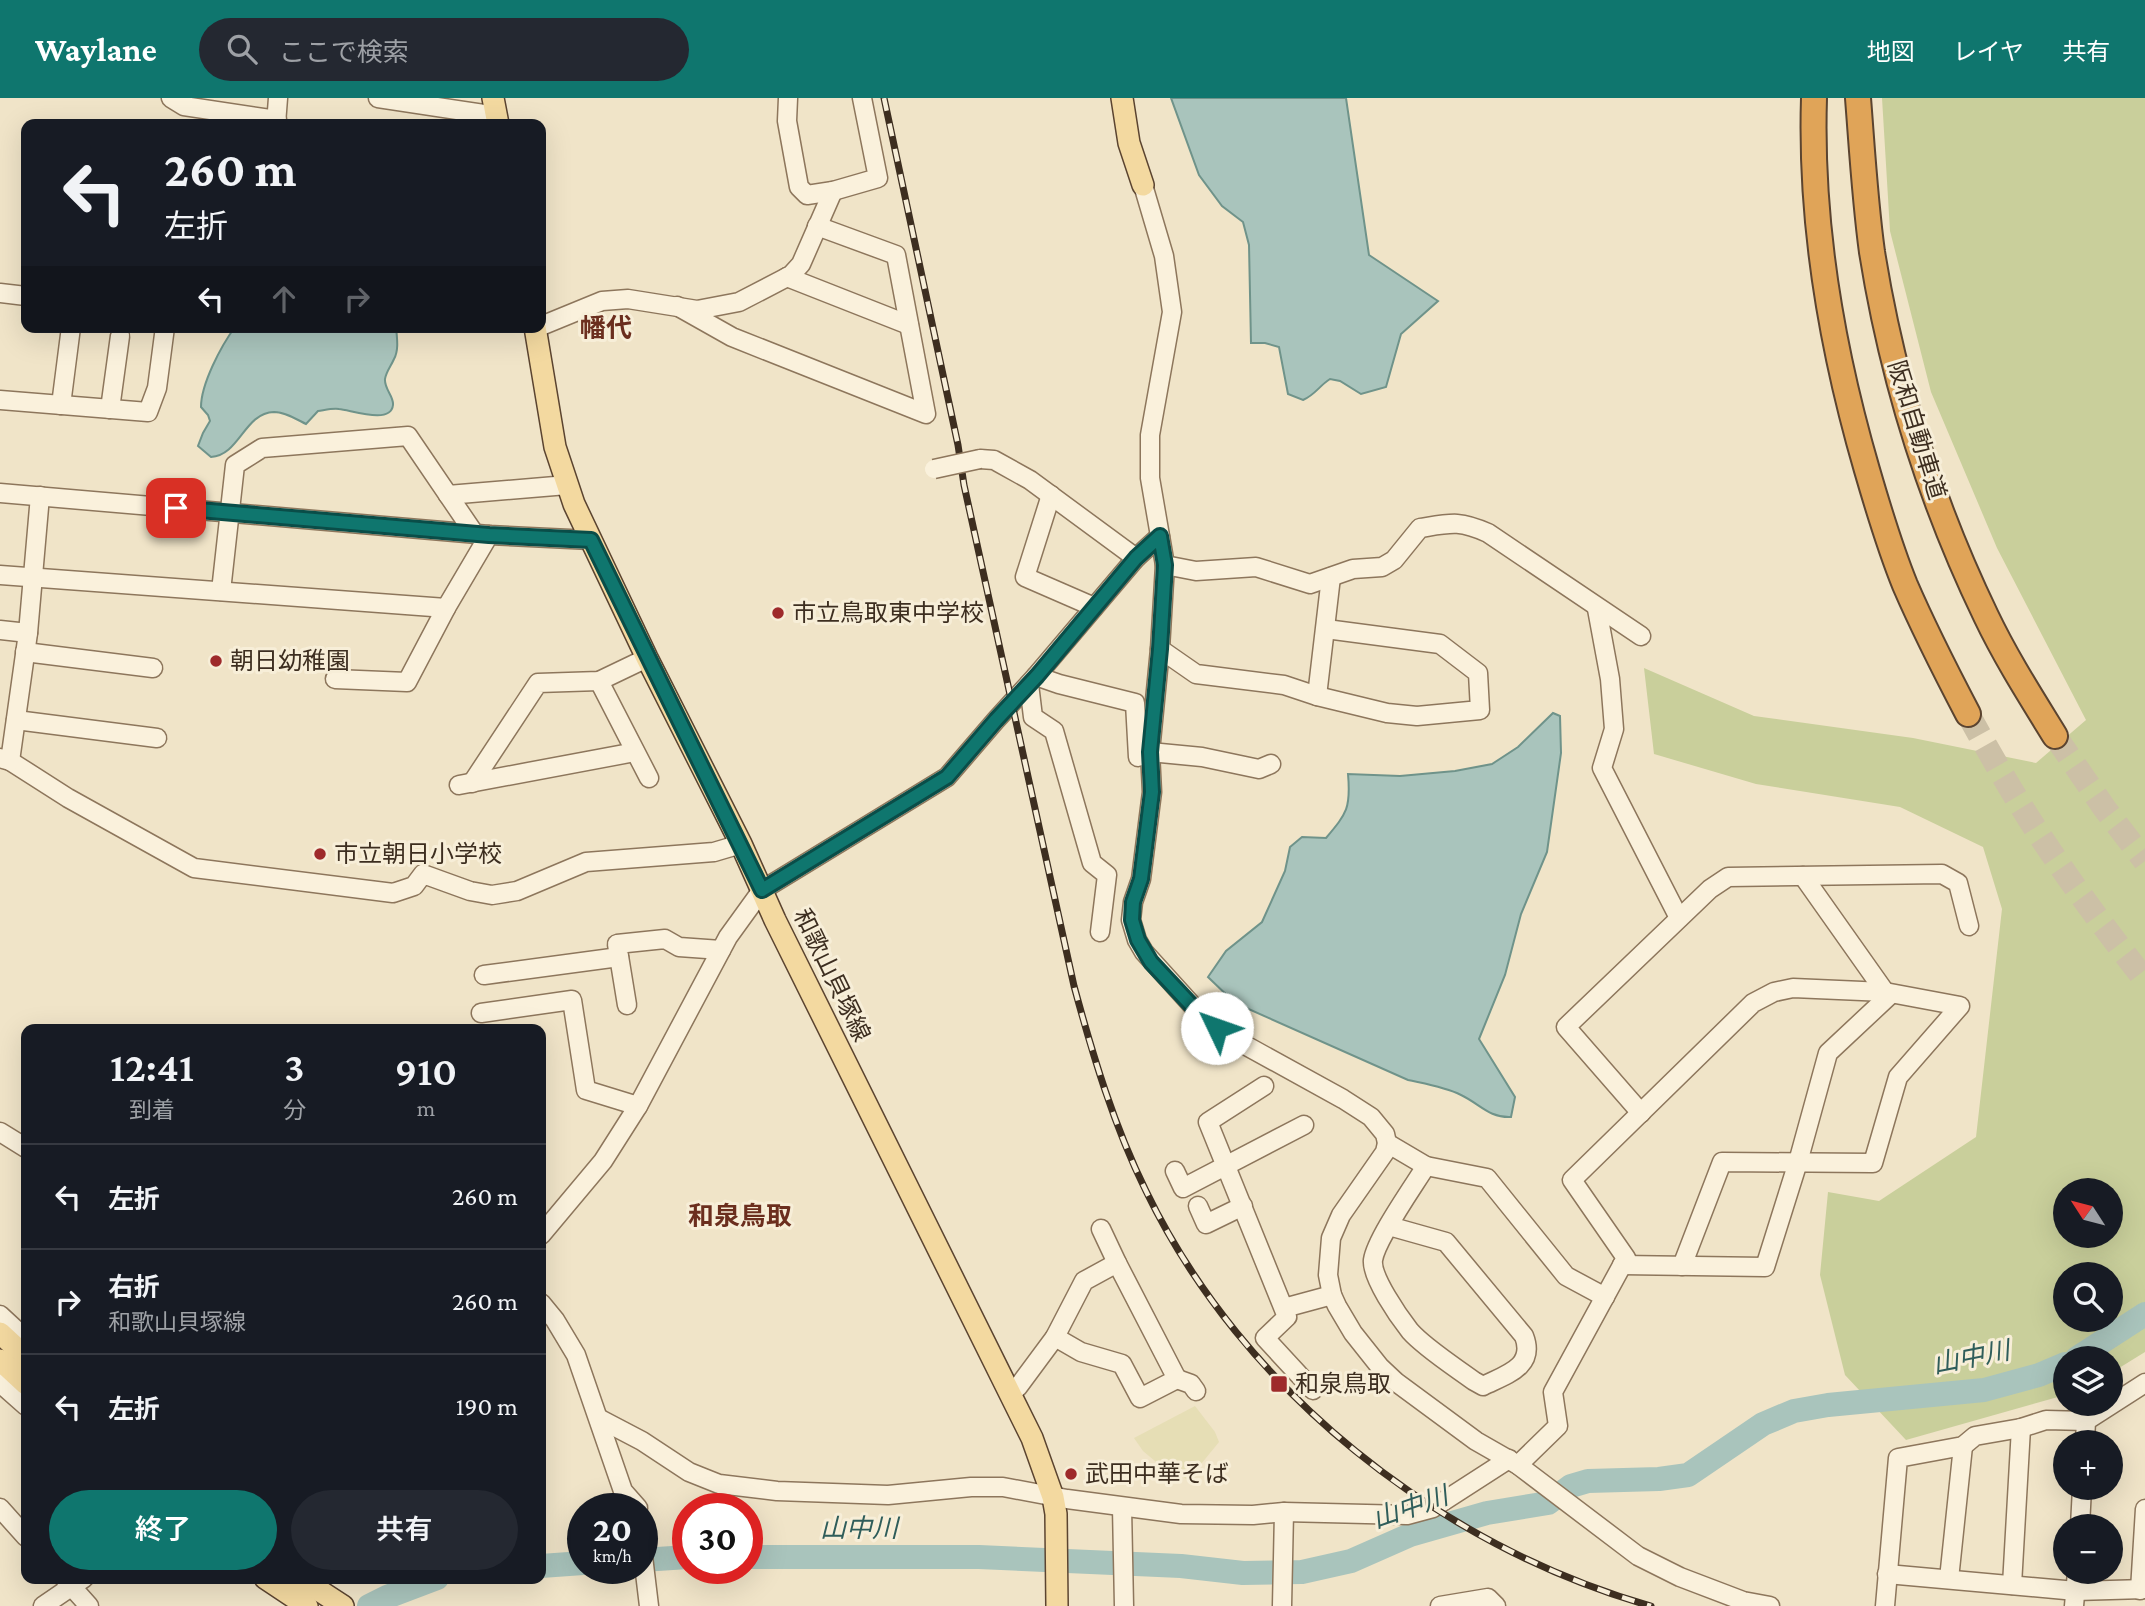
<!DOCTYPE html>
<html lang="ja">
<head>
<meta charset="utf-8">
<style>
  body { margin:0; font-family:"Crimson Pro","Noto Sans JP",serif; background:#242831; color:#f1f3f6; height:100vh; display:flex; flex-direction:column; font-size:26px; white-space:nowrap }
  * { box-sizing:border-box; margin:0 }
  p { font-size:23px; color:#9ea1a6 }
  .icon { flex:none; width:38px; height:38px; fill:none; stroke:currentColor; stroke-width:2; stroke-linecap:round; stroke-linejoin:round }
  .map { position:relative; flex:1; overflow:hidden }
  .side { position:absolute; left:21px; top:926px; width:525px; height:560px; display:flex; flex-direction:column; background:#171b24; border-radius:14px; box-shadow:0 7px 28px #0002 }
  .side>* { flex:none }
  .top-card { position:absolute; left:21px; top:21px; width:525px; height:214px; border-radius:14px; box-shadow:0 7px 28px #0002; background:#171b24; color:#f1f3f6; overflow:hidden }
  .needle { width:46px; rotate:306deg }
  .controls { position:absolute; left:2053px; top:1080px; display:grid; gap:14px }
  .controls a { display:grid; place-items:center; width:70px; height:70px; border-radius:50%; background:#171b24; box-shadow:0 7px 28px #0002; font-size:35px }
  .speed { position:absolute; left:567px; top:1395px; display:flex; gap:14px; font-size:35px; font-weight:700; text-align:center }
  .speed>* { display:grid; place-content:center; width:91px; height:91px; border-radius:50%; background:#171b24; box-shadow:0 7px 28px #0002; line-height:1 }
  .speed small { font-size:18px; font-weight:400 }
  .speed .limit { border:10px solid #d22; background:#fff; color:#111 }
  .pin { position:absolute; display:grid; place-items:center; width:60px; height:60px; color:#fff; margin:-30px; border-radius:14px; box-shadow:0 4px 10px #0006 }
  .me { position:absolute; width:77px; margin:-38px; rotate:312deg; stroke-linejoin:round; filter:drop-shadow(0 0 5px #0008) }
  .turn { display:flex; align-items:center; gap:24px; height:147px; padding:0 28px; font-size:32px }
  .turn .icon { width:91px; height:91px; stroke-width:2.5 }
  .turn b { display:block; font-size:49px; line-height:60px }
  .lanes { display:flex; align-items:center; height:66px; padding:0 28px; background:#0003; justify-content:center; gap:35px; direction:ltr }
  .lanes .off { opacity:.35 }
  .eta { display:flex; justify-content:space-evenly; align-items:center; height:119px; text-align:center }
  .eta b { font-size:42px; font-weight:600; line-height:49px }
  .cta { display:flex; gap:14px; margin-top:auto; padding:14px 28px }
  .cta a { flex:1; height:80px; border-radius:42px; background:#0f766e; color:#fff; font-size:28px; font-weight:600; line-height:80px; text-align:center }
  .cta a+a { background:#242831; color:#f1f3f6 }
  ul { padding:0; list-style:none }
  li { display:flex; align-items:center; gap:21px; height:105px; padding:0 28px; border-top:2px solid #363941 }
  li div { flex:1 }
  li b { display:block; font-size:26px }
  li em { font-style:normal }
  header { display:flex; align-items:center; gap:42px; box-sizing:border-box; height:98px; padding:0 35px; background:#0f766e; color:#fff }
  header strong { font-size:33px }
  nav { display:flex; gap:38px; margin-inline-start:auto; font-size:24px }
  .search { width:490px; height:63px; background:#242831; display:flex; align-items:center; gap:18px; box-sizing:border-box; padding:0 24px; border-radius:38px; color:#9ea1a6; font-size:26px }
  .map>svg:first-child { display:block }
</style>
</head>
<body>
<header>
<strong>Waylane</strong>
<div class="search"><svg class="icon" aria-label="search" viewBox="0 0 24 24"><circle cx="10" cy="10" r="6"/><path d="M15 15l6 6"/></svg>ここで検索</div>
<nav><a>地図</a><a>レイヤ</a><a>共有</a></nav>
</header>
<div class="map">
<svg width="2145" height="1508" viewBox="0 0 2145 1508">
  <rect width="100%" height="100%" fill="#f0e4c8"/>
  <polygon fill="#e6deb5" points="1195,1308 1215,1334 1219,1344 1188,1382 1155,1363 1143,1353 1134,1340"/>
  <path fill="#c9cf9b" fill-rule="evenodd" d="M 1882,0 L 2145,0 L 2145,1254 L 2111,1275 L 2110,1260 L 2065,1260 L 2065,1297 L 1906,1342 L 1845,1277 L 1820,1177 L 1828,1094 L 1879,1103 L 1976,1039 L 2002,811 L 1983,749 L 1900,709 L 1756,686 L 1654,656 L 1644,570 L 1754,618 L 1913,640 L 2036,665 L 2086,622 L 1997,450 L 1931,294 L 1890,133 ZM 2065,1092 L 2110,1092 L 2110,1138 L 2065,1138 ZM 2065,1176 L 2110,1176 L 2110,1222 L 2065,1222 Z"/>
  <g fill="#a9c4bc" stroke="#6f938a" stroke-width="2">
    <path d="M 1171,0 L 1346,0 L 1369,157 L 1438,203 L 1401,236 L 1386,289 L 1361,296 L 1340,283 L 1330,281 C 1319,288 1315,297 1303,302 L 1288,296 L 1279,249 L 1265,245 L 1251,245 L 1249,147 L 1243,124 L 1222,108 L 1199,77 Z"/>
    <path d="M 235,229 L 396,229 C 397,240 399,252 394,261 C 391,268 386,274 385,281 C 384,291 394,298 393,307 C 391,327 351,312 339,311 C 333,310 325,312 318,313 L 306,326 C 296,321 285,314 274,314 C 244,315 240,357 211,359 L 198,348 L 203,335 L 210,323 L 208,317 L 201,309 C 201,286 221,248 235,229 Z"/>
    <path d="M 1553,615 L 1560,618 L 1561,655 L 1547,754 L 1521,816 L 1505,877 L 1479,941 L 1515,999 L 1511,1019 C 1489,1020 1480,1006 1461,997 C 1445,989 1426,986 1408,982 L 1235,905 L 1208,879 L 1226,853 L 1262,824 L 1285,773 L 1290,749 L 1302,739 L 1326,740 C 1347,715 1351,710 1348,676 L 1400,678 L 1455,673 L 1492,666 L 1518,649 Z"/>
  </g>
  <g fill="none" stroke-linecap="round" stroke-linejoin="round">
    <g stroke="#a9c4bc" stroke-width="24">
      <polyline points="2077,1260 2145,1216"/>
      <polyline points="747,1459 979,1459 1181,1468 1243,1475 1302,1474 1351,1463 1410,1437 1487,1415 1548,1405 1571,1388 1588,1383 1659,1381 1688,1377 1763,1326 1794,1313 1828,1307 1984,1292 2039,1277 2065,1266"/>
      <polyline points="642,1462 688,1459"/>
      <polyline points="541,1468 583,1465"/>
      <polyline points="369,1508 387,1499 437,1480"/>
    </g>
    <g stroke="#ccc0a6" stroke-width="24" stroke-dasharray="24 12" stroke-linecap="butt">
      <path d="M 1968,616 C 1995,665 2023,714 2055,760 C 2083,802 2114,842 2145,882"/>
      <polyline points="2055,638 2105,711 2145,763"/>
    </g>
    <defs>
      <g id="minor">
        <polyline points="171,0 184,8 277,22"/>
        <polyline points="378,0 497,18"/>
        <polyline points="788,0 787,23 799,89 807,97 833,93 878,80 862,0"/>
        <polyline points="276,26 278,0"/>
        <polyline points="1143,87 1164,158 1172,214 1150,337 1150,380 1165,467 1160,551 1150,654 1152,694 1141,781 1133,804 1131,822 1137,842 1144,854 1201,917 1225,936 1343,1001 1371,1019 1385,1036 1387,1045 1385,1054 1341,1117 1331,1140 1328,1177 1332,1197 1337,1208 1353,1235 1380,1269 1396,1284 1476,1343 1518,1367 1638,1458 1680,1479 1743,1503 1770,1508"/>
        <polyline points="787,179 909,227"/>
        <polyline points="0,195 26,198"/>
        <polyline points="677,208 732,239 926,316 896,157 817,128"/>
        <polyline points="541,228 602,203 628,201 697,212 739,204 791,177 801,166 833,93"/>
        <polyline points="0,302 148,314 157,290 165,229"/>
        <polyline points="61,307 71,229"/>
        <polyline points="110,311 120,238"/>
        <polyline points="980,361 994,362 1030,382 1136,460"/>
        <polyline points="0,395 489,437 591,442"/>
        <polyline points="448,397 567,387"/>
        <polyline points="1051,397 1025,479 1094,509"/>
        <path d="M 1165,467 L 1196,473 L 1256,469 L 1310,486 L 1353,471 L 1382,469 L 1394,462 L 1420,430 C 1451,425 1459,422 1488,435 L 1641,538"/>
        <polyline points="0,477 446,510"/>
        <polyline points="221,493 235,367 262,350 408,338 474,435"/>
        <polyline points="1597,511 1610,581 1614,631 1602,670 1679,820"/>
        <polyline points="0,532 28,535"/>
        <polyline points="1160,551 1196,576 1284,587 1317,598 1387,615 1417,618 1480,612 1478,575 1440,546 1326,531"/>
        <polyline points="25,554 153,570"/>
        <polyline points="1036,578 1059,586 1135,605 1138,659"/>
        <polyline points="335,581 407,584 446,510 489,437"/>
        <polyline points="599,583 649,680"/>
        <polyline points="1029,586 1033,619 1054,633 1092,765 1107,777 1100,834"/>
        <polyline points="1317,598 1331,479"/>
        <polyline points="16,622 157,640"/>
        <polyline points="1150,654 1202,659 1259,671 1271,666"/>
        <polyline points="0,660 10,663 68,700 194,770 393,795 414,788 423,776 470,793 492,797 517,793 586,764 714,754 741,746"/>
        <polyline points="10,663 28,535 40,398"/>
        <polyline points="472,685 538,585 599,583 647,560"/>
        <polyline points="459,687 635,654"/>
        <polyline points="1803,778 1885,894"/>
        <polyline points="484,877 619,859"/>
        <polyline points="627,907 617,846 665,841 679,849 721,852"/>
        <polyline points="481,915 572,902 586,992 638,1008"/>
        <polyline points="1264,988 1208,1024 1287,1219 1265,1240 1313,1292"/>
        <polyline points="1641,1015 1566,929 1710,791 1728,779 1942,776 1958,785 1969,828"/>
        <polyline points="0,1034 26,1050"/>
        <polyline points="1387,1045 1426,1068 1487,1080 1566,1178 1605,1199"/>
        <polyline points="1175,1073 1183,1090 1304,1027"/>
        <polyline points="1198,1108 1206,1126 1243,1108"/>
        <path d="M 1389,1128 L 1446,1144 L 1524,1238 C 1536,1269 1505,1277 1483,1288 L 1474,1283 C 1455,1269 1425,1250 1410,1233 C 1399,1219 1371,1179 1373,1162 C 1376,1141 1413,1089 1426,1068"/>
        <polyline points="541,1137 603,1063 638,1008 728,839 762,792 947,679 996,622 1036,578 1136,460 1160,438"/>
        <polyline points="1622,1167 1765,1169 1798,1064 1828,955 1891,896"/>
        <polyline points="541,1205 555,1222 576,1257 623,1393 638,1410"/>
        <polyline points="1284,1210 1332,1197"/>
        <polyline points="0,1217 26,1241"/>
        <polyline points="1055,1239 1081,1254 1122,1266 1140,1300 1177,1281 1117,1165 1101,1131"/>
        <polyline points="1177,1281 1191,1286 1196,1293"/>
        <polyline points="0,1285 26,1308"/>
        <polyline points="1010,1294 1018,1289 1055,1239 1084,1183 1117,1165"/>
        <polyline points="600,1321 642,1343 689,1374 719,1386 777,1393 888,1397 971,1389 1003,1389 1067,1401 1181,1416 1253,1417 1284,1414 1407,1417 1433,1410 1509,1361"/>
        <polyline points="2085,1344 2086,1323 2145,1285"/>
        <polyline points="1518,1367 1558,1328 1553,1294 1626,1160 1572,1082 1753,905 1774,894 1793,890 1885,894 1960,908 1898,979 1873,1065 1722,1064 1682,1168"/>
        <polyline points="1122,1409 1124,1508"/>
        <polyline points="0,1410 26,1439"/>
        <polyline points="2080,1428 2082,1390"/>
        <polyline points="642,1450 649,1508"/>
        <polyline points="1887,1476 2076,1493 2145,1491"/>
        <polyline points="64,1480 89,1508"/>
        <polyline points="1949,1481 1963,1348"/>
        <polyline points="2012,1487 2021,1330"/>
        <polyline points="2140,1492 2145,1411"/>
        <polyline points="43,1508 84,1480"/>
        <polyline points="1282,1508 1284,1414"/>
        <polyline points="1440,1508 1488,1500 1496,1508"/>
        <polyline points="1885,1508 1898,1360 1963,1348 1975,1338 2021,1330 2046,1322 2086,1323"/>
        <polyline points="2074,1508 2077,1474"/>
      </g>
      <g id="major">
        <polyline points="493,0 498,26"/>
        <polyline points="1122,0 1129,45 1143,87"/>
        <polyline points="535,229 555,349 574,406 647,560 741,746 775,822 1032,1340 1053,1399 1056,1416 1057,1508"/>
        <polyline points="0,1235 26,1259"/>
        <polyline points="0,1262 26,1286"/>
        <polyline points="265,1480 307,1508"/>
        <polyline points="300,1480 343,1508"/>
      </g>
      <g id="highway">
        <path d="M 1814,0 C 1810,125 1832,252 1867,372 C 1878,410 1890,450 1905,487 C 1924,531 1946,574 1968,616"/>
        <path d="M 1858,0 C 1862,51 1865,103 1872,154 C 1892,279 1931,404 1986,518 C 2006,560 2031,599 2055,638"/>
      </g>
    </defs>
    <use href="#minor" stroke="#8d765c" stroke-width="21"/>
    <use href="#major" stroke="#5b4430" stroke-width="24"/>
    <use href="#highway" stroke="#5b4430" stroke-width="28"/>
    <use href="#minor" stroke="#faf1dc" stroke-width="18"/>
    <use href="#major" stroke="#f3d9a0" stroke-width="21"/>
    <use href="#highway" stroke="#e0a458" stroke-width="24"/>
    <defs>
      <path id="rail" d="M 884,0 L 958,347 L 964,387 L 1074,888 C 1093,958 1114,1028 1146,1093 C 1242,1292 1439,1448 1651,1508"/>
    </defs>
    <use href="#rail" stroke="#3d2e20" stroke-width="7"/>
    <use href="#rail" stroke="#f7eed8" stroke-width="4.5" stroke-dasharray="13" stroke-linecap="butt"/>
    <defs>
      <polyline id="minor-bridge" points="934,371 980,361"/>
    </defs>
    <use href="#minor-bridge" stroke="#8d765c" stroke-width="21" stroke-linecap="butt"/>
    <use href="#minor-bridge" stroke="#faf1dc" stroke-width="18"/>
  </g>
  <g fill="none" stroke-linecap="round" stroke-linejoin="round">
    <defs>
      <polyline id="route" points="176,410 489,437 591,442 762,792 947,679 996,622 1037,578 1136,460 1160,438 1165,467 1160,551 1150,654 1152,694 1141,781 1133,804 1132,822 1138,842 1151,864 1193,909 1217,930"/>
    </defs>
    <use href="#route" stroke="#0a4d48" stroke-width="18"/>
    <use href="#route" stroke="#0f766e" stroke-width="12"/>
  </g>
  <g fill="#9e2a2b" stroke="#f7eed8" stroke-width="2.5">
    <circle cx="778" cy="515" r="7"/>
    <circle cx="216" cy="563" r="7"/>
    <circle cx="320" cy="756" r="7"/>
    <rect x="1270" y="1277" width="18" height="18" rx="3.5"/>
    <circle cx="1071" cy="1376" r="7"/>
  </g>
  <g text-anchor="middle" stroke-width="6" stroke-linejoin="round" paint-order="stroke">
    <g font-size="24" fill="#3d2e20" stroke="#f7eed8">
      <text transform="translate(1917 332) rotate(73)" y="8">阪和自動車道</text>
      <text transform="translate(832 877) rotate(64)" y="8">和歌山貝塚線</text>
    </g>
    <g font-size="24" fill="#3d2e20" stroke="#f7eed8" text-anchor="start">
      <text x="792" y="523">市立鳥取東中学校</text>
      <text x="230" y="571">朝日幼稚園</text>
      <text x="334" y="764">市立朝日小学校</text>
      <text x="1295" y="1294">和泉鳥取</text>
      <text x="1085" y="1384">武田中華そば</text>
    </g>
    <g font-size="26" font-weight="bold" fill="#6b2e1e" stroke="#f7eed8">
      <text x="606" y="239">幡代</text>
      <text x="740" y="1127">和泉鳥取</text>
    </g>
    <g font-size="26" font-style="italic" fill="#2f5d5a" stroke="#f7eed8">
      <text transform="translate(1971 1259) rotate(-11)" y="9">山中川</text>
      <text transform="translate(1410 1409) rotate(-19)" y="9">山中川</text>
      <text x="859" y="1439">山中川</text>
    </g>
  </g>
</svg>
<div class="controls">
<a><svg class="needle" viewBox="-14 -14 28 28"><path d="M0-13l5 13h-10z" fill="#e53935"/><path d="M0 13l5-13h-10z" fill="#9ea1a6"/></svg></a>
<a><svg class="icon" aria-label="search" viewBox="0 0 24 24"><circle cx="10" cy="10" r="6"/><path d="M15 15l6 6"/></svg></a>
<a><svg class="icon" aria-label="layers" viewBox="0 0 24 24"><path d="M12 4l9 5-9 5-9-5zM3 14l9 5 9-5"/></svg></a>
<a>+</a>
<a>−</a>
</div>
<div class="speed"><div>20<small>km/h</small></div><div class="limit">30</div></div>
<div class="pin" style="left:176px;top:410px;background:#d93025"><svg class="icon" aria-label="arrive" viewBox="0 0 24 24"><path d="M6 21V4h12l-3 4 3 4H6"/></svg></div>
<svg class="me" style="left:1217px;top:930px" viewBox="-20 -20 40 40"><circle r="19" fill="#fff"/><path d="M0-13L10 11 0 6-10 11z" fill="#0f766e"/></svg>
<div class="top-card">
<div class="turn"><svg class="icon" aria-label="left" viewBox="0 0 24 24"><path d="M17 20v-9H6M10 6l-5 5 5 5"/></svg><div><b>260 m</b>左折</div></div>
<div class="lanes"><svg class="icon" aria-label="left" viewBox="0 0 24 24"><path d="M17 20v-9H6M10 6l-5 5 5 5"/></svg><svg class="icon off" aria-label="ahead" viewBox="0 0 24 24"><path d="M12 20V5M6 11l6-6 6 6"/></svg><svg class="icon off" aria-label="right" viewBox="0 0 24 24"><path d="M7 20v-9h11M14 6l5 5-5 5"/></svg></div>
</div>
<section class="side">
<div class="eta">
<div><b>12:41</b><p>到着</p></div>
<div><b>3</b><p>分</p></div>
<div><b>910</b><p>m</p></div>
</div>
<ul>
<li><svg class="icon" aria-label="left" viewBox="0 0 24 24"><path d="M17 20v-9H6M10 6l-5 5 5 5"/></svg><div><b>左折</b></div><em>260 m</em></li>
<li><svg class="icon" aria-label="right" viewBox="0 0 24 24"><path d="M7 20v-9h11M14 6l5 5-5 5"/></svg><div><b>右折</b><p>和歌山貝塚線</p></div><em>260 m</em></li>
<li><svg class="icon" aria-label="left" viewBox="0 0 24 24"><path d="M17 20v-9H6M10 6l-5 5 5 5"/></svg><div><b>左折</b></div><em>190 m</em></li>
</ul>
<div class="cta"><a>終了</a><a>共有</a></div>
</section>
</div>
</body>
</html>
